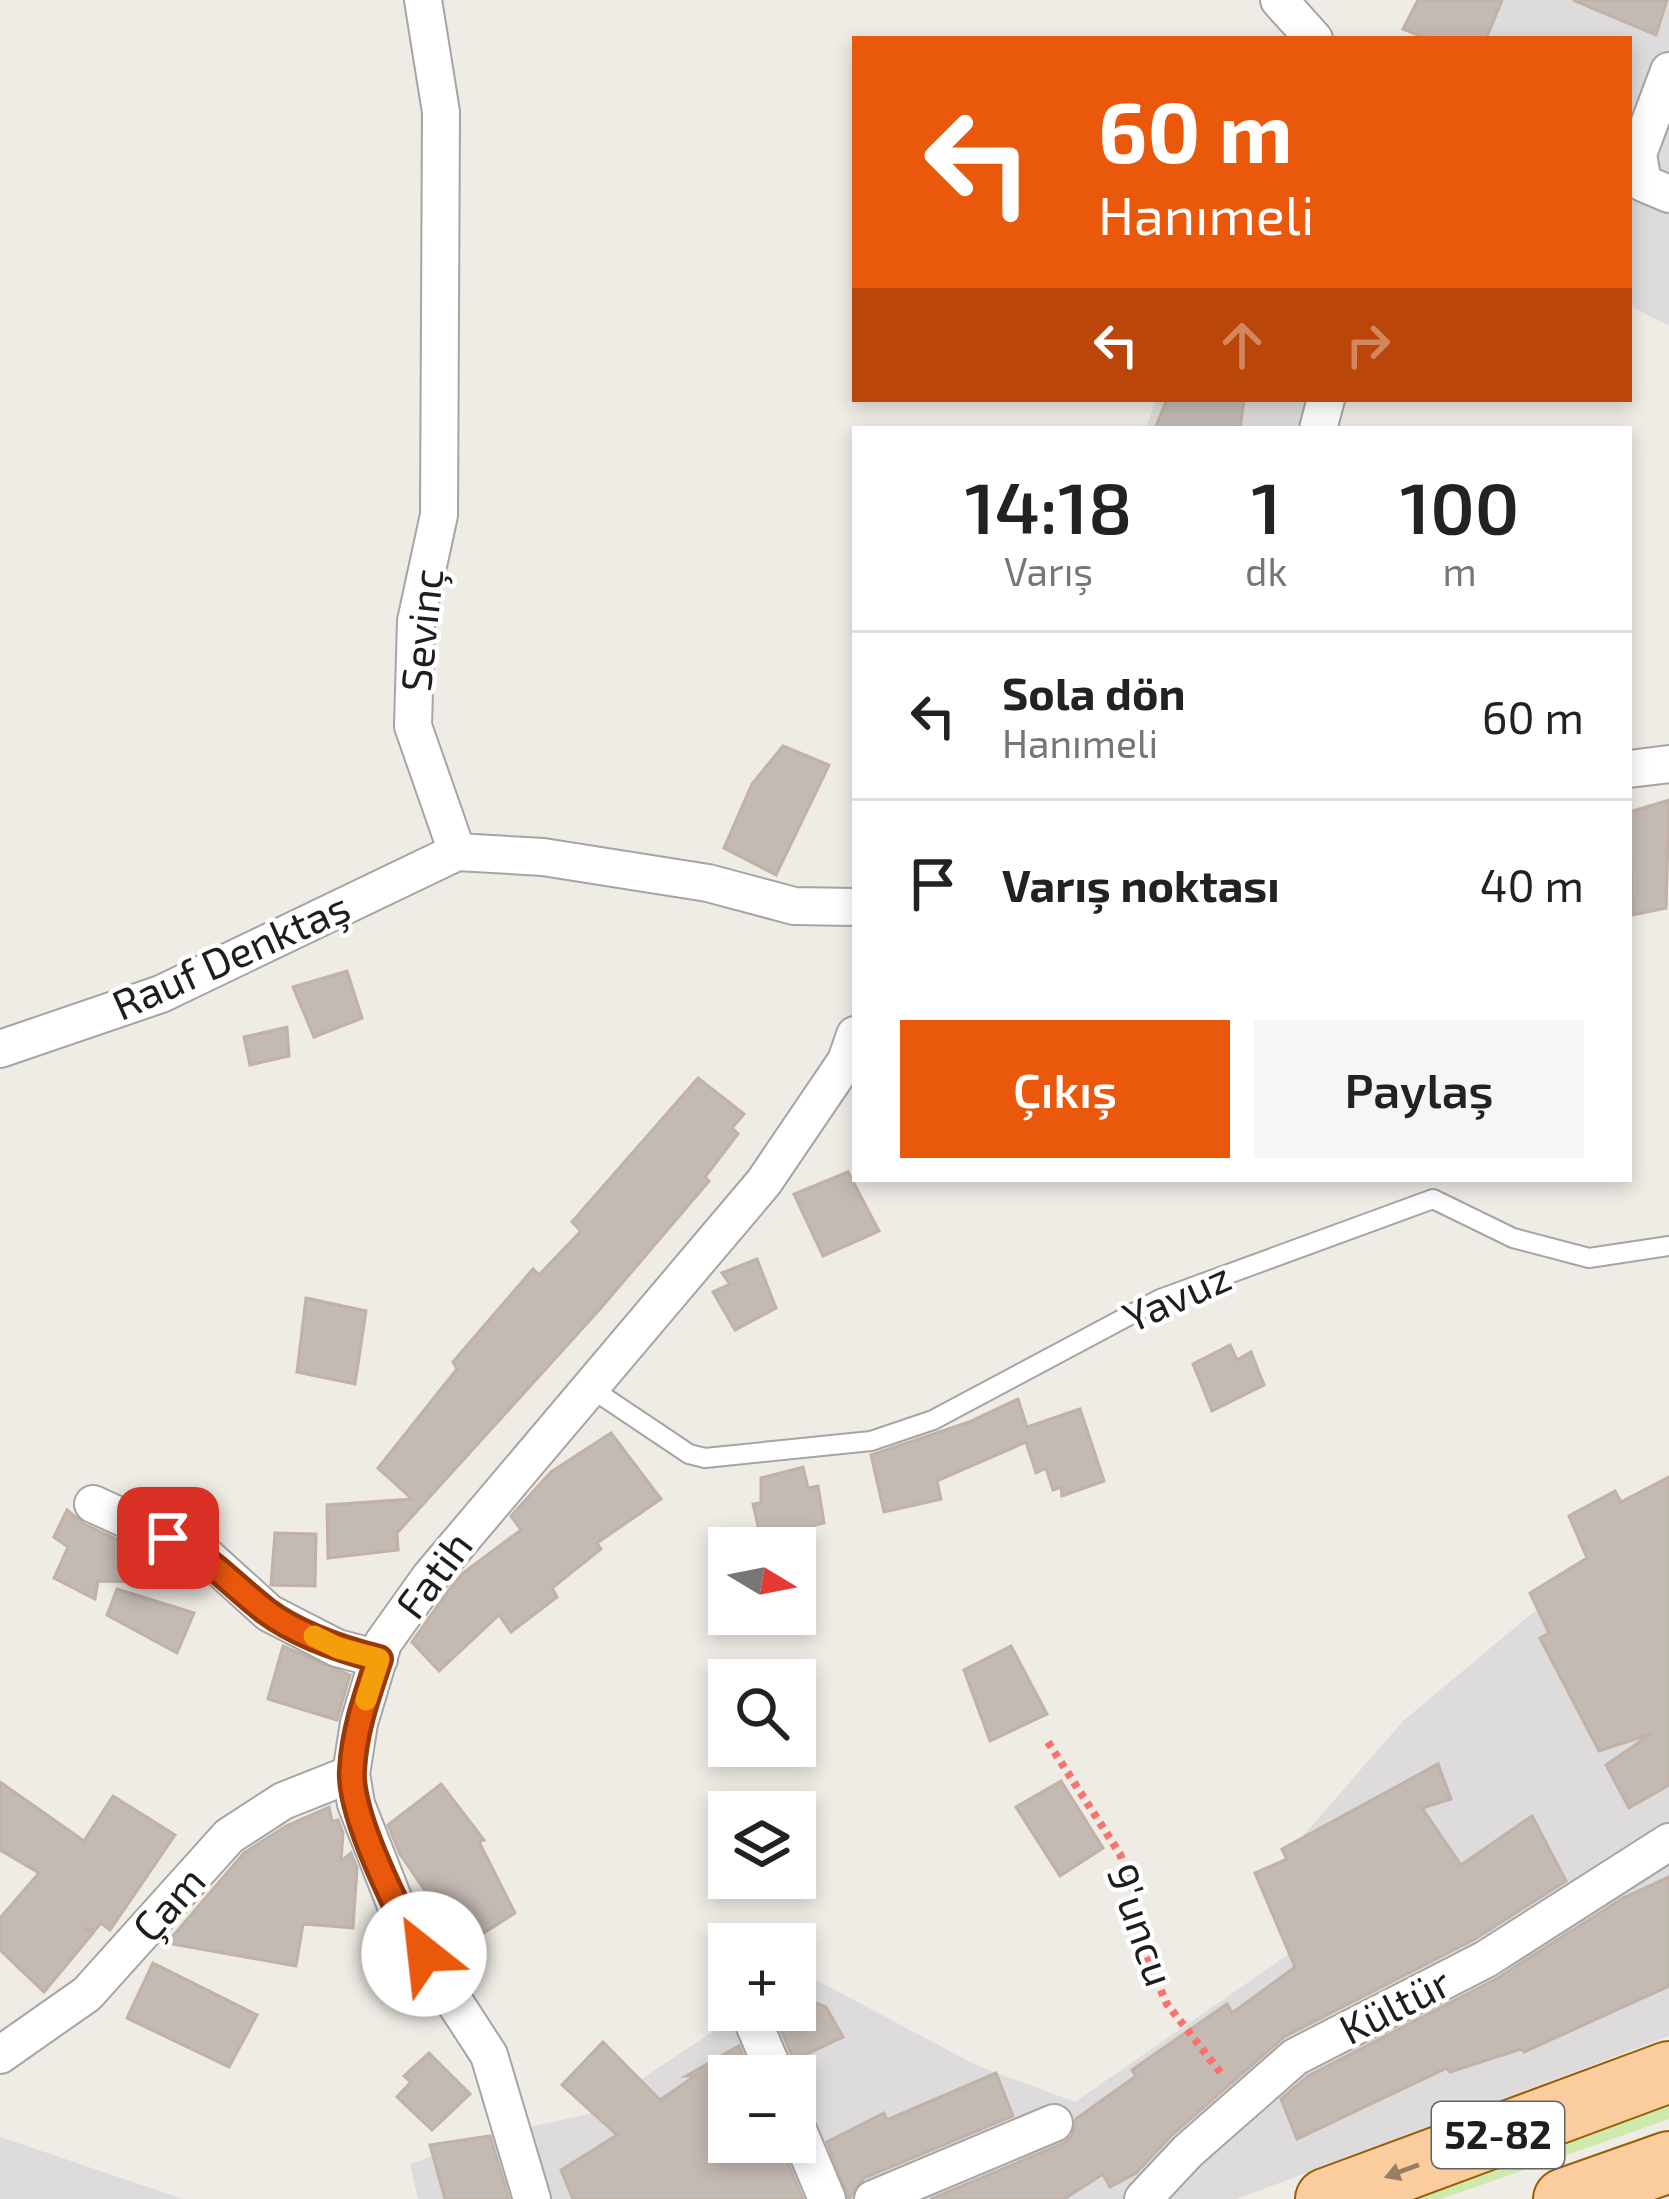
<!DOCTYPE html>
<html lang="tr">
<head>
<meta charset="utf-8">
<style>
  body { margin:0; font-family:"Exo 2",sans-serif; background:#f6f6f6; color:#222; height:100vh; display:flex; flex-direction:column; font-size:45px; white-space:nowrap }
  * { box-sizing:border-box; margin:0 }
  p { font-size:39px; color:#767676 }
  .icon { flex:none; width:66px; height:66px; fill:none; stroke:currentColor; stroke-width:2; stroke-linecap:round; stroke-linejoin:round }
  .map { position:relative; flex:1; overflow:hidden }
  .sheet { position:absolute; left:852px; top:426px; width:780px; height:756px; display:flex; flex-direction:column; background:#fff; border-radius:0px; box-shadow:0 6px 18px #0003 }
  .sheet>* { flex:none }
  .guide { position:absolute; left:852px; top:36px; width:780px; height:366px; border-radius:0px; box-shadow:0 6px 18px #0003; background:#ea580c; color:#fff; overflow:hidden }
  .needle { width:78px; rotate:100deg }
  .buttons { position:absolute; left:708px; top:1527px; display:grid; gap:24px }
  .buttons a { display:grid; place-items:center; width:108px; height:108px; border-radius:0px; background:#fff; box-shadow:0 6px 18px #0003; font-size:60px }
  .pin { position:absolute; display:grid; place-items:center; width:102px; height:102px; color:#fff; margin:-51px; border-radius:24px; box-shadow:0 6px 18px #0006 }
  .me { position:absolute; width:132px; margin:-66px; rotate:331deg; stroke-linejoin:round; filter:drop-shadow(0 0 9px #0008) }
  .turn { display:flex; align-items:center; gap:42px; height:252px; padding:0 48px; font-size:54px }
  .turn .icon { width:156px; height:156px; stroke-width:2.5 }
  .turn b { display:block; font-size:84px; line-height:102px }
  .lanes { display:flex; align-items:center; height:114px; padding:0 48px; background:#0003; justify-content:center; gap:60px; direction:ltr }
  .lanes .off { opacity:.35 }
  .eta { display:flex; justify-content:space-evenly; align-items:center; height:204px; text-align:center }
  .eta b { font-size:72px; font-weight:600; line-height:84px }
  .primary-button { display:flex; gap:24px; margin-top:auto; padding:24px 48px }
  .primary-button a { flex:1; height:138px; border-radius:0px; background:#ea580c; color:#fff; font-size:48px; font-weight:600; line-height:138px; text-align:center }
  .primary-button a+a { background:#f6f6f6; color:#222 }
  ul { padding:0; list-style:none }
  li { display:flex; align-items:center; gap:36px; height:168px; padding:0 48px; border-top:3px solid #e0e0e0 }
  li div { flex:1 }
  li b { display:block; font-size:45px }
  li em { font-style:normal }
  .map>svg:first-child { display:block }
</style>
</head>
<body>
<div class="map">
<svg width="1669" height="2199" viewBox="0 0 1669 2199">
  <rect width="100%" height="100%" fill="#efebe5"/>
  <g fill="#dddbdc" fill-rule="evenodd">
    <polygon points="1432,0 1669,0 1669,326 1629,305 1629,39 1417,39"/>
    <polygon points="1156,399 1327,399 1312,429 1146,429"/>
    <path d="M 1669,1499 L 1669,2036 L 1237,2199 L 418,2199 L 410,2164 L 492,2135 L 589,2114 L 745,2010 L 795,2010 L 795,1976 L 801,1972 L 976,2065 L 1075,2102 L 1305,1943 L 1268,1876 L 1403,1721 ZM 729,2076 L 795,2076 L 795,2142 L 729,2142 Z"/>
    <polygon points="0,2137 183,2199 0,2199"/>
  </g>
  <polygon fill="#cde9ab" points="1669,2096 1669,2119 1441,2199 1378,2199"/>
  <g fill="#c4bab4" stroke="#c1b1a7" stroke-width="3">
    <polygon points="1418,0 1502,0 1486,39 1428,39 1403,29"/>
    <polygon points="1573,0 1667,0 1656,35"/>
    <polygon points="1167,399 1244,399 1240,429 1155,429"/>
    <polygon points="783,746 829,765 776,875 724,848 752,784"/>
    <polygon points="1669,800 1666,908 1633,915 1629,812"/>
    <polygon points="347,971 362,1018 314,1037 293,987"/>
    <polygon points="287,1027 289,1056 250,1065 244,1037"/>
    <polygon points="698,1078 744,1114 732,1128 738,1134 705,1177 709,1181 600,1309 397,1533 398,1550 328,1558 327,1505 412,1499 378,1468 457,1369 453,1362 533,1269 539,1275 581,1231 572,1222"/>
    <polygon points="848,1172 879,1231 823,1256 794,1194"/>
    <polygon points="757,1259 776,1308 735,1330 713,1292 730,1284 722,1273"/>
    <polygon points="306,1298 366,1311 355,1384 297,1372"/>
    <polygon points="1230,1345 1237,1360 1251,1352 1264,1385 1212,1411 1193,1364"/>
    <polygon points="1018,1399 1027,1427 1080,1409 1104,1481 1062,1496 1061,1487 1053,1490 1046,1468 1036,1473 1026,1442 937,1481 941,1499 884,1512 871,1455 969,1422"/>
    <polygon points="611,1433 661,1499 597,1543 601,1549 552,1588 557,1597 511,1632 499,1615 439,1671 412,1642 448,1591 463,1573 521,1530 511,1516 551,1472"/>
    <polygon points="803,1467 808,1488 818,1486 824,1523 761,1539 753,1504 761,1503 761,1478"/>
    <polygon points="1669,1477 1669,1785 1629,1808 1606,1765 1651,1734 1599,1751 1540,1638 1549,1633 1530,1593 1587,1558 1569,1516 1615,1491 1621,1502"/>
    <polygon points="67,1510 84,1524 192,1574 203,1584 98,1581 95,1599 54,1578 68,1547 54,1537"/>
    <polygon points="275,1533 316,1534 315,1586 271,1585"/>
    <polygon points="117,1589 194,1613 177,1653 107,1615"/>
    <polygon points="283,1646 350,1675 337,1720 268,1699"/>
    <polygon points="1011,1646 1047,1714 990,1741 964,1670"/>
    <polygon points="1438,1764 1451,1799 1422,1808 1461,1865 1532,1816 1566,1881 1475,1939 1284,2037 1173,2134 1136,2173 1110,2187 1103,2174 1064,2199 931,2199 1064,2143 1072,2136 1076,2119 1136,2076 1132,2070 1227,2004 1232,2013 1295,1967 1255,1873 1287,1859 1282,1849"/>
    <polygon points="1061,1781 1103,1848 1060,1876 1016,1807"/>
    <polygon points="0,1782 84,1841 113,1796 175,1835 110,1930 101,1923 95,1930 84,1928 93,1933 44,1992 0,1950 0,1918 39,1873 0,1850"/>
    <polygon points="441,1784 484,1840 479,1842 515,1913 451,1954 420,1905 428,1895 400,1854 388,1825"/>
    <polygon points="329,1807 332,1821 338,1820 343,1833 341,1861 351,1853 357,1868 353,1928 303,1924 296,1966 167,1943 244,1853 286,1826"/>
    <polygon points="1669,1877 1669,1986 1524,2052 1521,2049 1450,2072 1447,2068 1297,2139 1281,2099 1308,2076 1496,1979 1623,1898"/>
    <polygon points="153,1963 257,2015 229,2067 127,2018"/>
    <polygon points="795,1995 826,2007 843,2037 794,2060 772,2010 795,2010"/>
    <polygon points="603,2042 660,2100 695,2076 686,2076 739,2046 752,2076 729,2076 729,2142 779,2142 803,2199 573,2199 561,2170 617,2135 562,2085"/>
    <polygon points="429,2053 470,2094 432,2130 397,2097 411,2082 404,2076"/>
    <polygon points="996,2073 1013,2116 864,2178 849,2199 827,2142 884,2113 887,2120"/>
    <polygon points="490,2136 509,2199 445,2199 430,2145"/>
  </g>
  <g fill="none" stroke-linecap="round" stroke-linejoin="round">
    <defs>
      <polyline id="lane" points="592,1389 689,1454 705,1458 871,1441 933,1420 1160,1299 1433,1199 1513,1238 1589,1258 1669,1246"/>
      <g id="street">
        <polyline points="423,0 441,112 439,515 416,621 413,726 457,852 543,857 708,883 794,906 855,907"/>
        <polyline points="1279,0 1314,39"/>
        <polyline points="1669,71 1638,154 1643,183 1669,194"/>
        <polyline points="1318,429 1326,399"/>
        <polyline points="1629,769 1669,764"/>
        <polyline points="0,1049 161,994 457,852"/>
        <polyline points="93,1504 205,1555 269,1613 337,1648 379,1659"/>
        <polyline points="748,2010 776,2076"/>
        <polyline points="0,2055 87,1994 229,1836 283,1801 351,1774"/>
        <polyline points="795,2123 827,2199"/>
        <polyline points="532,2199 489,2055 402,1921 356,1804 351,1774 359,1723 383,1643 430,1577 764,1182 846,1061 855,1035"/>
        <polyline points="873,2199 1054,2123"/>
        <polyline points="1143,2199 1188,2151 1295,2057 1486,1959 1669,1842"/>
      </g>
      <g id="primary">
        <polyline points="1326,2199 1669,2072"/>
        <polyline points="1564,2199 1669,2162"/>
      </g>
    </defs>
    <use href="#lane" stroke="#a5a5a5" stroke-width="22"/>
    <use href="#street" stroke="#a5a5a5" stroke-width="40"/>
    <use href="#primary" stroke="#975d02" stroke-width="64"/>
    <polyline stroke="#f8736d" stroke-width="8" stroke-dasharray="6 6" stroke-linecap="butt" points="1048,1742 1120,1854 1134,1892 1145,1954 1167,2004 1224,2077"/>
    <use href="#lane" stroke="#fff" stroke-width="18"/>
    <use href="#street" stroke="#fff" stroke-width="36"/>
    <use href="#primary" stroke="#fbcd9e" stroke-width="60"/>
  </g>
  <defs><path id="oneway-solid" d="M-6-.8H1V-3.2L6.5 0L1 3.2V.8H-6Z" transform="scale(3)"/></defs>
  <use fill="#987e64" href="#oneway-solid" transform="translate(1402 2171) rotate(160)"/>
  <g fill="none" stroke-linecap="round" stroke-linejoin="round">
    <defs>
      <path id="route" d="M 168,1538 C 211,1558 230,1583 266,1611 C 298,1635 340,1649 379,1659 C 367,1695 354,1731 352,1770 C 349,1814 399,1916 424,1954"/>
    </defs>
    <use href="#route" stroke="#983908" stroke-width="30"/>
    <use href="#route" stroke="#ea580c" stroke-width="21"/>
    <polyline stroke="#f59e0b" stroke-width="21" points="314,1636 338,1648 379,1659 366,1700"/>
  </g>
  <g text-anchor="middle" stroke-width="9" stroke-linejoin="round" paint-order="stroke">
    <rect fill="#fff" stroke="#626262" stroke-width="3" x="1432" y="2102" width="132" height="66" rx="9"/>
    <g font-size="39" font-weight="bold" fill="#1e1e1e">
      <text x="1498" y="2149">52-82</text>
    </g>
    <g font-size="42" fill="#1e1e1e" stroke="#fff">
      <text transform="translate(422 630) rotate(-84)" y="15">Sevinç</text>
      <text transform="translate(231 956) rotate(-24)" y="15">Rauf Denktaş</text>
      <text transform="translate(1177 1297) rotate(-24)" y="15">Yavuz</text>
      <text transform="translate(434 1575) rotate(-53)" y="15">Fatih</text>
      <text transform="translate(169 1904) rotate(-48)" y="15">Çam</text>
      <text transform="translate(1141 1925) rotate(71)" y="15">9'uncu</text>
      <text transform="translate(1395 2006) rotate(-27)" y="15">Kültür</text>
    </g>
  </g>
</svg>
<div class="buttons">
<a><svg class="needle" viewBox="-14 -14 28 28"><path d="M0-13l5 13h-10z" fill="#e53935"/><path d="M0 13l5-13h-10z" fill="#767676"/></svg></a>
<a><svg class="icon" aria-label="search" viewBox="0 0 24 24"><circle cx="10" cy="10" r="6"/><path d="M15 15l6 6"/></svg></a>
<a><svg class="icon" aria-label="layers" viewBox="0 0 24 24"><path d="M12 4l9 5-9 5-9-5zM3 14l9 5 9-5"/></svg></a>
<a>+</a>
<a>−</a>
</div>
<div class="pin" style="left:168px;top:1538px;background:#d93025"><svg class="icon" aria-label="arrive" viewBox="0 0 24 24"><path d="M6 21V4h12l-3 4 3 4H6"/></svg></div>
<svg class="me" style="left:424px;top:1954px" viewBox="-20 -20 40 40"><circle r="19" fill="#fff"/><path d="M0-13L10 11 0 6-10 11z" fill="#ea580c"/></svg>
<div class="guide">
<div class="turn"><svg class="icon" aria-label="left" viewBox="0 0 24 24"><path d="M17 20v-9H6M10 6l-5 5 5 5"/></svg><div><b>60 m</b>Hanımeli</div></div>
<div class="lanes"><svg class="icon" aria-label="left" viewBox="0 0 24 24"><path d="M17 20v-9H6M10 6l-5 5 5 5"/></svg><svg class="icon off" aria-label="ahead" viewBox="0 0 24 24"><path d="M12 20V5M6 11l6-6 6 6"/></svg><svg class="icon off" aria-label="right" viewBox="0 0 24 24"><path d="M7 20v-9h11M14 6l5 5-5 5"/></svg></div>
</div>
<section class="sheet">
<div class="eta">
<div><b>14:18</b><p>Varış</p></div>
<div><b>1</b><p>dk</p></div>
<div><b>100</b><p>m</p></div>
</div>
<ul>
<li><svg class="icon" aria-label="left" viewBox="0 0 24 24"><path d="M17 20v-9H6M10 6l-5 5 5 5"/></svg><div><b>Sola dön</b><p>Hanımeli</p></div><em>60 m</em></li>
<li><svg class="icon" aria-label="arrive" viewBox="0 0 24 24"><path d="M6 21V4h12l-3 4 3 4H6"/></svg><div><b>Varış noktası</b></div><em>40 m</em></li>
</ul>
<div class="primary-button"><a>Çıkış</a><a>Paylaş</a></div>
</section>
</div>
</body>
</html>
